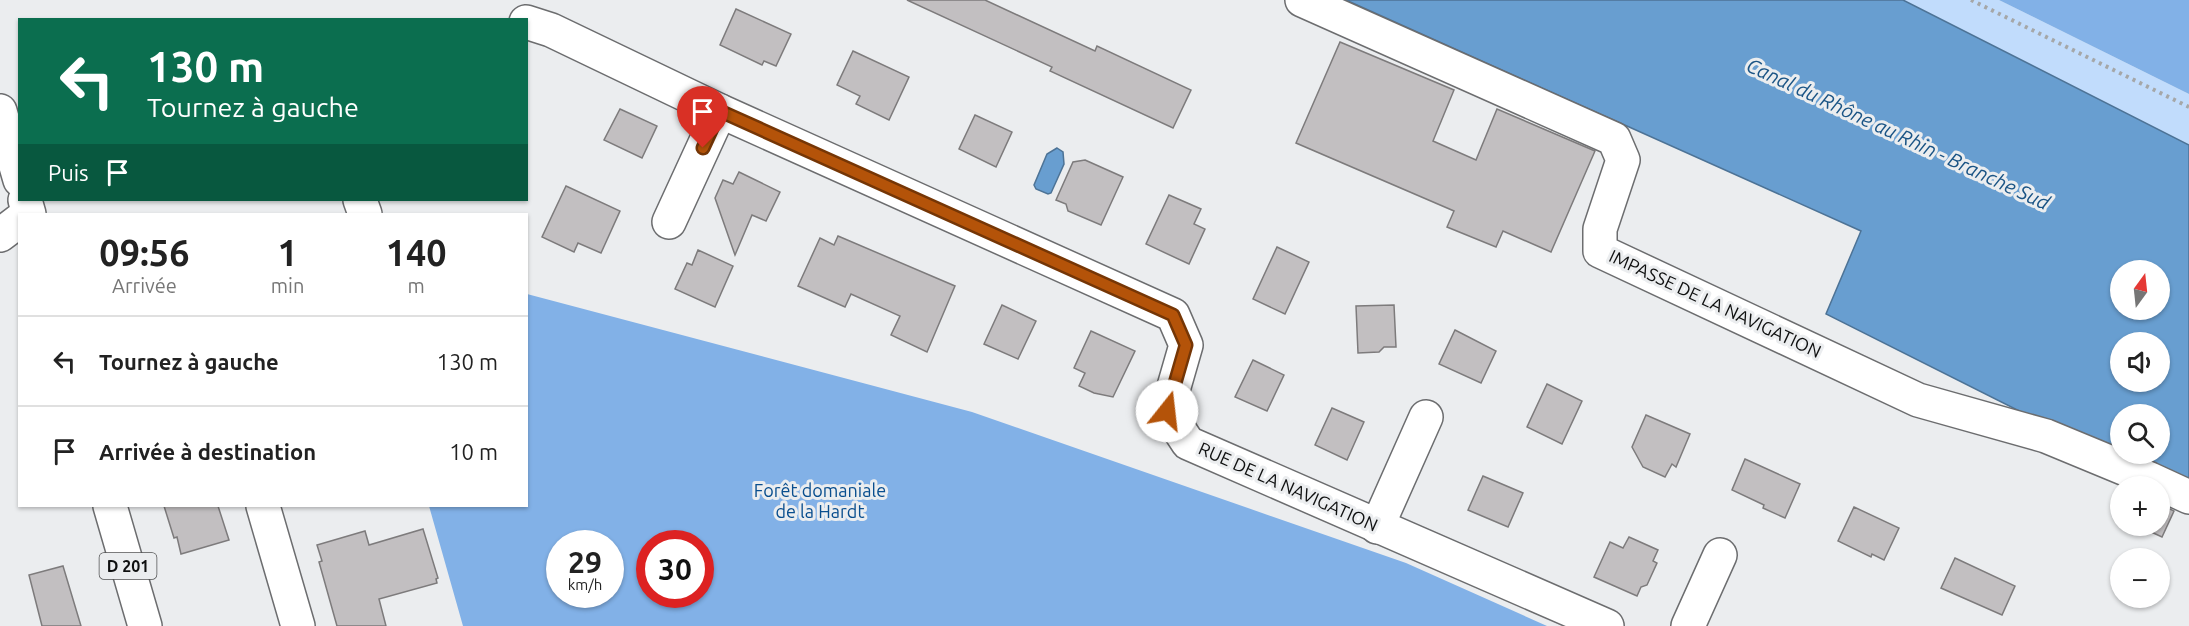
<!DOCTYPE html>
<html lang="fr">
<head>
<meta charset="utf-8">
<style>
  body { margin:0; font-family:Ubuntu,sans-serif; background:#f6f6f6; color:#222; height:100vh; display:flex; flex-direction:column; font-size:22px; white-space:nowrap }
  * { box-sizing:border-box; margin:0 }
  p { font-size:20px; color:#767676 }
  .icon { flex:none; width:33px; height:33px; fill:none; stroke:currentColor; stroke-width:2; stroke-linecap:round; stroke-linejoin:round }
  .map { position:relative; flex:1; overflow:hidden }
  .panel { position:absolute; left:18px; top:213px; width:510px; height:294px; display:flex; flex-direction:column; background:#fff; border-radius:0px; box-shadow:0 2px 4px #0004 }
  .panel>* { flex:none }
  .top-card { position:absolute; left:18px; top:18px; width:510px; height:183px; border-radius:0px; box-shadow:0 2px 4px #0004; background:#0b6e4f; color:#fff; overflow:hidden }
  .needle { width:39px; rotate:15deg }
  .tools { position:absolute; left:2110px; top:260px; display:grid; gap:12px }
  .tools a { display:grid; place-items:center; width:60px; height:60px; border-radius:50%; background:#fff; box-shadow:0 2px 4px #0004; font-size:30px }
  .speed { position:absolute; left:546px; top:530px; display:flex; gap:12px; font-size:30px; font-weight:700; text-align:center }
  .speed>* { display:grid; place-content:center; width:78px; height:78px; border-radius:50%; background:#fff; box-shadow:0 2px 4px #0004; line-height:1 }
  .speed small { font-size:15px; font-weight:400 }
  .speed .limit { border:9px solid #d22; background:#fff; color:#111 }
  .pin { position:absolute; display:grid; place-items:center; width:51px; height:51px; color:#fff; margin:-62px -26px; border-radius:50% 50% 50% 0; rotate:-45deg; box-shadow:0 0 6px #0007 }
  .pin .icon { rotate:45deg }
  .me { position:absolute; width:66px; margin:-33px; rotate:16deg; stroke-linejoin:round; filter:drop-shadow(0 0 4px #0008) }
  .turn { display:flex; align-items:center; gap:21px; height:126px; padding:0 30px; font-size:27px }
  .turn .icon { width:78px; height:78px; stroke-width:2.5 }
  .turn b { display:block; font-size:42px; line-height:51px }
  .then { display:flex; align-items:center; height:57px; padding:0 30px; background:#0003; gap:12px; font-size:22px }
  .eta { display:flex; justify-content:space-evenly; align-items:center; height:102px; text-align:center }
  .eta b { font-size:36px; font-weight:700; line-height:42px }
  ul { padding:0; list-style:none }
  li { display:flex; align-items:center; gap:18px; height:90px; padding:0 30px; border-top:2px solid #e0e0e0 }
  li div { flex:1 }
  li b { display:block; font-size:22px }
  li em { font-style:normal }
  .map>svg:first-child { display:block }
</style>
</head>
<body>
<div class="map">
<svg width="2189" height="626" viewBox="0 0 2189 626">
  <rect width="100%" height="100%" fill="#ebedef"/>
  <polygon fill="#c1dcfc" points="1903,0 1999,0 2189,94 2189,145"/>
  <g fill="#82b1e7" fill-rule="evenodd">
    <polygon points="1999,0 2189,0 2189,94"/>
    <path d="M 527,294 L 972,412 L 1406,563 L 1547,626 L 463,626 L 429,506 L 526,506 ZM 560,543 L 610,543 L 610,594 L 560,594 ZM 650,543 L 700,543 L 700,594 L 650,594 Z"/>
  </g>
  <g fill="#689ed0" stroke="#4d7396" stroke-width="1.5" fill-rule="evenodd">
    <path d="M 1346,0 L 1903,0 L 2189,145 L 2189,488 L 2063,433 L 1826,314 L 1861,231 ZM 2121,270 L 2160,270 L 2160,309 L 2121,309 ZM 2121,342 L 2160,342 L 2160,381 L 2121,381 ZM 2121,414 L 2160,414 L 2160,453 L 2121,453 Z"/>
    <polygon points="1057,148 1063,152 1064,164 1051,193 1048,194 1036,189 1034,185 1047,154"/>
  </g>
  <g fill="#c2bfc1" stroke="#7d7b7c" stroke-width="1.5">
    <polygon points="907,0 985,0 1095,51 1097,46 1191,90 1173,128 1050,71 1052,67"/>
    <polygon points="736,9 791,34 776,66 764,61 762,65 720,45"/>
    <polygon points="1340,42 1454,90 1433,141 1476,160 1497,109 1595,151 1551,252 1503,231 1496,247 1447,227 1454,211 1296,143"/>
    <polygon points="853,51 909,77 889,120 856,104 860,96 837,85"/>
    <polygon points="620,109 657,126 642,158 604,140"/>
    <polygon points="975,115 1012,132 996,167 959,149"/>
    <polygon points="1085,160 1123,177 1101,225 1068,211 1066,204 1056,200 1073,162"/>
    <polygon points="739,172 780,192 766,221 752,215 735,255 715,198 723,180 733,184"/>
    <polygon points="566,186 620,211 601,253 578,243 574,252 542,237"/>
    <polygon points="1169,195 1201,209 1194,224 1205,229 1189,264 1146,244"/>
    <polygon points="838,236 955,286 927,352 891,335 900,316 851,294 845,307 798,286 820,238 834,245"/>
    <polygon points="1277,247 1309,262 1285,314 1253,299"/>
    <polygon points="698,250 733,266 715,307 675,289 687,263 692,265"/>
    <polygon points="1002,305 1036,321 1018,359 984,344"/>
    <polygon points="1394,305 1396,347 1384,347 1379,352 1358,353 1356,306"/>
    <polygon points="1455,330 1496,351 1481,383 1439,364"/>
    <polygon points="1091,331 1135,351 1113,397 1094,393 1079,386 1085,373 1074,368"/>
    <polygon points="1253,360 1284,375 1267,411 1235,397"/>
    <polygon points="1547,384 1582,401 1562,444 1527,427"/>
    <polygon points="1332,408 1364,422 1347,460 1315,445"/>
    <polygon points="1646,415 1690,434 1676,467 1672,464 1665,477 1643,467 1632,447"/>
    <polygon points="1745,459 1800,484 1785,518 1763,508 1764,505 1732,490"/>
    <polygon points="1483,476 1523,493 1508,527 1468,510"/>
    <polygon points="2160,504 2174,511 2162,537 2136,525 2160,525"/>
    <polygon points="164,506 218,506 229,540 181,554 177,537 174,538"/>
    <polygon points="1854,507 1899,528 1884,560 1872,554 1871,557 1838,541"/>
    <polygon points="423,529 438,578 436,579 437,583 379,599 386,626 337,626 319,562 322,561 317,545 365,531 369,545"/>
    <polygon points="1629,537 1658,550 1653,561 1657,563 1647,585 1641,587 1637,596 1594,577 1610,542 1623,548"/>
    <polygon points="1955,558 2015,586 2002,615 1941,588"/>
    <polygon points="63,566 81,626 42,626 29,575"/>
  </g>
  <g fill="none" stroke-linecap="round" stroke-linejoin="round">
    <defs>
      <g id="minor">
        <polyline points="1302,0 1614,139 1623,160 1600,229 1600,251 1918,400 2046,436 2150,479 2189,497"/>
        <polyline points="526,22 551,30 720,111 1173,315 1186,345 1167,411 1188,443 1607,626"/>
        <polyline points="360,200 365,214"/>
        <polyline points="669,222 720,111"/>
        <polyline points="0,235 20,220"/>
        <polyline points="263,506 298,626"/>
        <polyline points="1377,527 1426,417"/>
        <polyline points="1688,626 1720,555"/>
      </g>
      <g id="major">
        <polyline points="0,111 20,180"/>
        <polyline points="25,200 29,214"/>
        <polyline points="110,506 145,626"/>
      </g>
    </defs>
    <use href="#minor" stroke="#6c6d6f" stroke-width="36"/>
    <use href="#major" stroke="#6c6d6f" stroke-width="36"/>
    <polyline stroke="#a5a7a8" stroke-width="4" stroke-dasharray="3 4.5" stroke-linecap="butt" points="1971,0 2189,107"/>
    <use href="#minor" stroke="#fff" stroke-width="33"/>
    <use href="#major" stroke="#fff" stroke-width="33"/>
  </g>
  <g fill="none" stroke-linecap="round" stroke-linejoin="round">
    <defs>
      <polyline id="route" points="703,148 720,111 1173,315 1186,345 1167,411"/>
    </defs>
    <use href="#route" stroke="#753606" stroke-width="15"/>
    <use href="#route" stroke="#b45309" stroke-width="10"/>
  </g>
  <g text-anchor="middle" stroke-width="6" stroke-linejoin="round" paint-order="stroke">
    <rect fill="#ebedef" stroke="#515253" stroke-width="1.5" x="99.5" y="553" width="57" height="26" rx="4.5"/>
    <g font-size="16" font-weight="bold" fill="#0f1010">
      <text x="128" y="572">D 201</text>
    </g>
    <g font-size="18" fill="#0f1010" stroke="#ebedef">
      <text transform="translate(1715 304) rotate(25)" y="6">IMPASSE DE LA NAVIGATION</text>
      <text transform="translate(1288 487) rotate(24)" y="6">RUE DE LA NAVIGATION</text>
    </g>
    <g font-size="18" fill="#094e8e" stroke="#ebedef">
      <text x="820" y="497">Forêt domaniale<tspan x="820" dy="21">de la Hardt</tspan></text>
    </g>
    <g font-size="20" font-style="italic" fill="#1a5485" stroke="#ebedef">
      <text transform="translate(1898 134) rotate(25)" y="7">Canal du Rhône au Rhin - Branche Sud</text>
    </g>
  </g>
</svg>
<div class="tools">
<a><svg class="needle" viewBox="-14 -14 28 28"><path d="M0-13l5 13h-10z" fill="#e53935"/><path d="M0 13l5-13h-10z" fill="#767676"/></svg></a>
<a><svg class="icon" aria-label="sound" viewBox="0 0 24 24"><path d="M4 9h4l5-4v14l-5-4H4zM17 9q2 3 0 6"/></svg></a>
<a><svg class="icon" aria-label="search" viewBox="0 0 24 24"><circle cx="10" cy="10" r="6"/><path d="M15 15l6 6"/></svg></a>
<a>+</a>
<a>−</a>
</div>
<div class="speed"><div>29<small>km/h</small></div><div class="limit">30</div></div>
<div class="pin" style="left:703px;top:148px;background:#d93025"><svg class="icon" aria-label="arrive" viewBox="0 0 24 24"><path d="M6 21V4h12l-3 4 3 4H6"/></svg></div>
<svg class="me" style="left:1167px;top:411px" viewBox="-20 -20 40 40"><circle r="19" fill="#fff"/><path d="M0-13L10 11 0 6-10 11z" fill="#b45309"/></svg>
<div class="top-card">
<div class="turn"><svg class="icon" aria-label="left" viewBox="0 0 24 24"><path d="M17 20v-9H6M10 6l-5 5 5 5"/></svg><div><b>130 m</b>Tournez à gauche</div></div>
<div class="then">Puis<svg class="icon" aria-label="arrive" viewBox="0 0 24 24"><path d="M6 21V4h12l-3 4 3 4H6"/></svg></div>
</div>
<section class="panel">
<div class="eta">
<div><b>09:56</b><p>Arrivée</p></div>
<div><b>1</b><p>min</p></div>
<div><b>140</b><p>m</p></div>
</div>
<ul>
<li><svg class="icon" aria-label="left" viewBox="0 0 24 24"><path d="M17 20v-9H6M10 6l-5 5 5 5"/></svg><div><b>Tournez à gauche</b></div><em>130 m</em></li>
<li><svg class="icon" aria-label="arrive" viewBox="0 0 24 24"><path d="M6 21V4h12l-3 4 3 4H6"/></svg><div><b>Arrivée à destination</b></div><em>10 m</em></li>
</ul>
</section>
</div>
</body>
</html>
